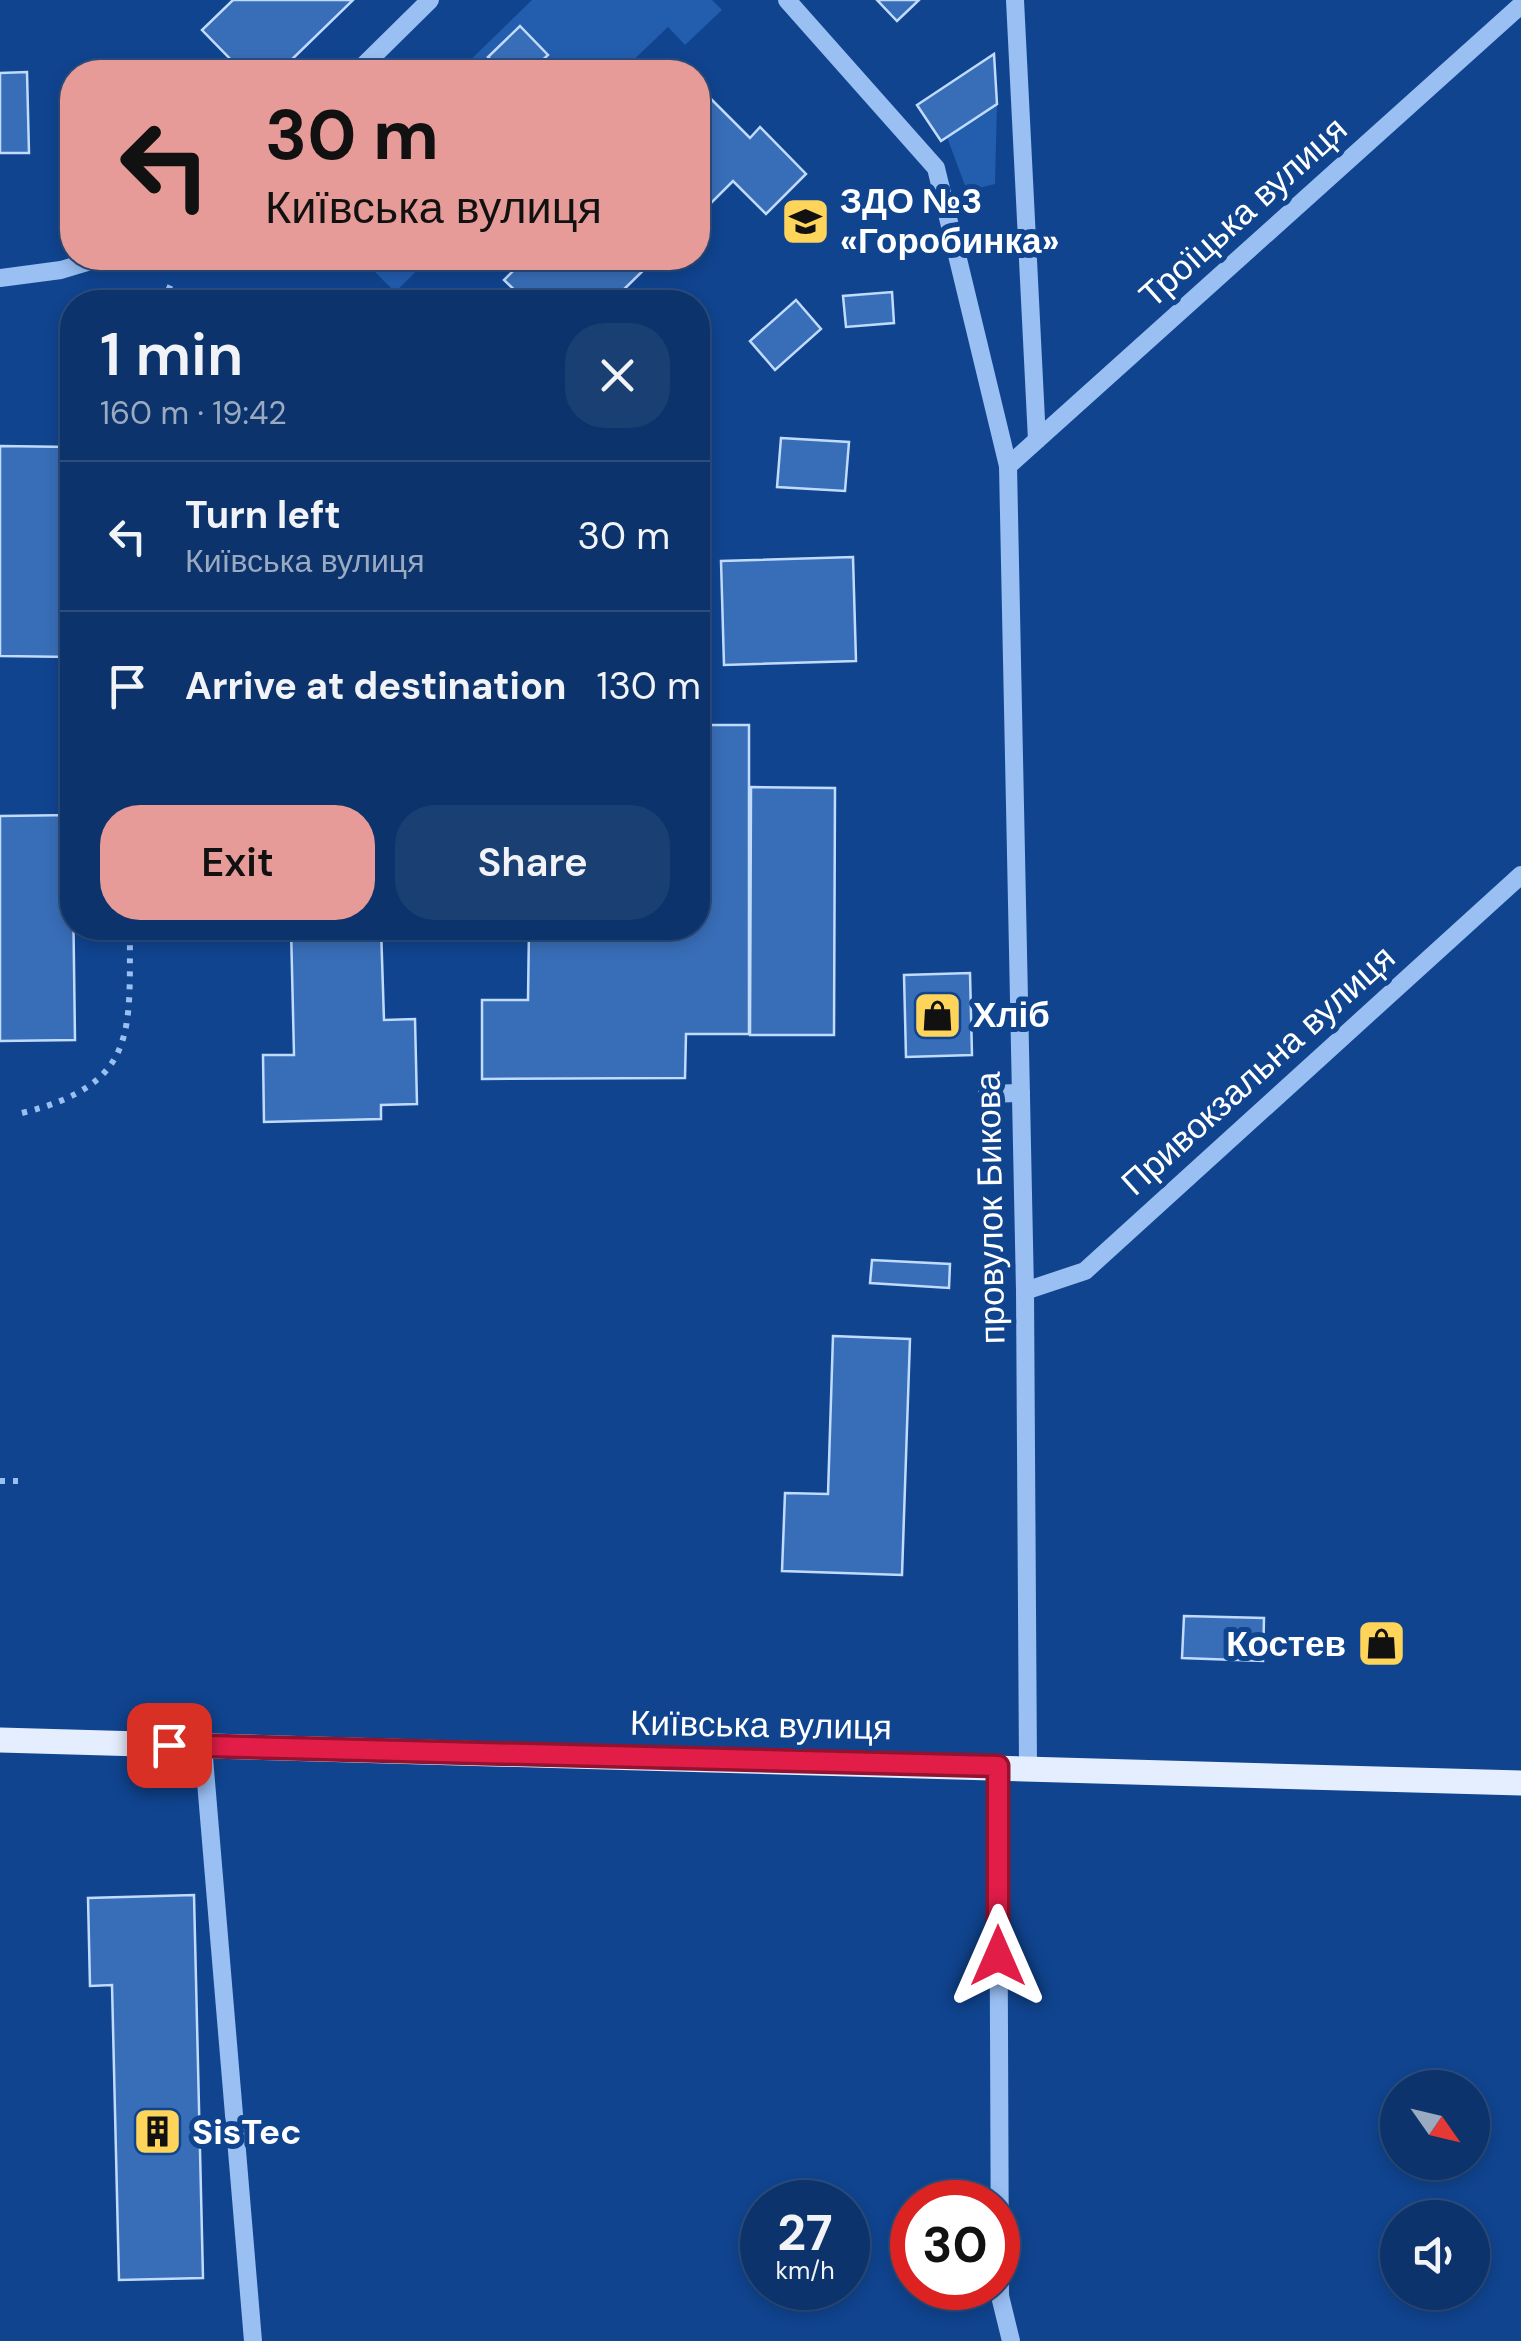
<!DOCTYPE html>
<html lang="en">
<head>
<meta charset="utf-8">
<style>
  body { margin:0; font-family:"DM Sans",sans-serif; background:#1a3f73; color:#f1f3f6; height:100vh; display:flex; flex-direction:column; font-size:38px; white-space:nowrap }
  * { box-sizing:border-box; margin:0 }
  p { font-size:32px; color:#9aaac1 }
  .icon { flex:none; width:55px; height:55px; fill:none; stroke:currentColor; stroke-width:2; stroke-linecap:round; stroke-linejoin:round }
  .map { position:relative; flex:1; overflow:hidden }
  .panel { position:absolute; left:60px; top:290px; width:650px; height:650px; display:flex; flex-direction:column; background:#0c336b; border-radius:40px; box-shadow:0 5px 15px #0003,0 0 0 2px #2c4e7e }
  .panel>* { flex:none }
  .guide { position:absolute; left:60px; top:60px; width:650px; height:210px; border-radius:40px; box-shadow:0 5px 15px #0003,0 0 0 2px #2c4e7e; background:#e69b98; color:#111; overflow:hidden }
  .needle { width:65px; rotate:124deg }
  .tools { position:absolute; left:1380px; top:2070px; display:grid; gap:20px }
  .tools a { display:grid; place-items:center; width:110px; height:110px; border-radius:50%; background:#0c336b; box-shadow:0 5px 15px #0003,0 0 0 2px #2c4e7e; font-size:50px }
  .speed { position:absolute; left:740px; top:2180px; display:flex; gap:20px; font-size:50px; font-weight:700; text-align:center }
  .speed>* { display:grid; place-content:center; width:130px; height:130px; border-radius:50%; background:#0c336b; box-shadow:0 5px 15px #0003,0 0 0 2px #2c4e7e; line-height:1 }
  .speed small { font-size:25px; font-weight:400 }
  .speed .limit { border:15px solid #d22; background:#fff; color:#111 }
  .pin { position:absolute; display:grid; place-items:center; width:85px; height:85px; color:#fff; margin:-42px; border-radius:20px; box-shadow:0 5px 15px #0006 }
  .me { position:absolute; width:110px; margin:-55px; rotate:0deg; stroke-linejoin:round; filter:drop-shadow(0 0 8px #0008) }
  .turn { display:flex; align-items:center; gap:35px; height:210px; padding:0 40px; font-size:45px }
  .turn .icon { width:130px; height:130px; stroke-width:2.5 }
  .turn b { display:block; font-size:70px; line-height:85px }
  .round { display:grid; place-items:center; flex:none; width:105px; height:105px; border-radius:40px; background:#1a3f73 }
  .headline { display:flex; align-items:center; justify-content:space-between; height:170px; padding:0 40px }
  h1 { font-size:60px; font-weight:600; line-height:75px }
  .primary-button { display:flex; gap:20px; margin-top:auto; padding:20px 40px }
  .primary-button a { flex:1; height:115px; border-radius:40px; background:#e69b98; color:#111; font-size:40px; font-weight:600; line-height:115px; text-align:center }
  .primary-button a+a { background:#1a3f73; color:#f1f3f6 }
  ul { padding:0; list-style:none }
  li { display:flex; align-items:center; gap:30px; height:150px; padding:0 40px; border-top:2px solid #2c4e7e }
  li div { flex:1 }
  li b { display:block; font-size:38px }
  li em { font-style:normal }
  .map>svg:first-child { display:block }
</style>
</head>
<body>
<div class="map">
<svg width="1521" height="2341" viewBox="0 0 1521 2341">
  <rect width="100%" height="100%" fill="#10448f"/>
  <g fill="#225dae">
    <polygon points="532,0 712,0 722,10 685,45 668,27 621,72 458,72"/>
    <polygon points="997,104 995,184 967,191 947,137"/>
    <polygon points="361,258 430,258 395,292"/>
  </g>
  <g fill="#386eb8" stroke="#c1dbfd" stroke-width="2.5">
    <polygon points="233,0 353,0 279,72 243,72 202,30"/>
    <polygon points="877,0 919,0 897,21"/>
    <polygon points="520,26 548,55 530,72 504,72 488,57"/>
    <polygon points="994,54 997,104 941,141 917,105"/>
    <polygon points="27,72 29,153 0,153 0,73"/>
    <polygon points="698,86 750,138 760,127 806,174 766,214 733,181 698,216"/>
    <polygon points="526,258 656,258 611,302 527,302 504,280"/>
    <polygon points="892,292 894,323 846,327 843,296"/>
    <polygon points="796,300 821,329 775,370 750,341"/>
    <polygon points="781,438 849,442 845,491 777,487"/>
    <polygon points="0,446 72,447 72,657 0,656"/>
    <polygon points="853,557 856,661 724,665 721,561"/>
    <polygon points="698,725 749,725 749,1034 686,1034 685,1078 482,1079 482,1000 528,1000 529,928 698,928"/>
    <polygon points="751,787 835,788 834,1035 750,1035"/>
    <polygon points="72,815 75,1040 0,1041 0,816"/>
    <polygon points="291,928 381,928 384,1020 415,1019 417,1104 381,1105 381,1119 264,1122 263,1055 294,1055"/>
    <polygon points="970,973 972,1055 906,1057 904,975"/>
    <polygon points="872,1260 950,1264 949,1288 870,1283"/>
    <polygon points="833,1336 910,1339 902,1575 782,1571 785,1493 828,1494"/>
    <polygon points="1184,1616 1264,1618 1263,1661 1182,1658"/>
    <polygon points="194,1895 203,2278 119,2280 112,1985 90,1986 88,1898"/>
  </g>
  <g fill="none" stroke-linecap="round" stroke-linejoin="round">
    <g stroke="#99bff3" stroke-width="6" stroke-dasharray="5 8" stroke-linecap="butt">
      <polyline points="163,302 171,284"/>
      <path d="M 22,1113 C 140,1084 129,1030 130,928"/>
      <polyline points="0,1481 20,1481"/>
    </g>
    <g stroke="#99bff3" stroke-width="18">
      <polyline points="787,0 936,168 1008,466 1025,1291 1028,1768"/>
      <polyline points="1015,0 1037,440"/>
      <polyline points="357,72 430,0"/>
      <polyline points="0,278 61,270 101,258"/>
      <polyline points="1008,466 1521,5"/>
      <polyline points="987,1094 1021,1093"/>
      <polyline points="1025,1291 1085,1271 1521,875"/>
      <polyline points="203,1746 253,2341"/>
      <polyline points="998,1766 1000,2296 1011,2341"/>
    </g>
    <polyline stroke="#e5eeff" stroke-width="25" points="0,1740 1521,1783"/>
  </g>
  <g fill="none" stroke-linecap="round" stroke-linejoin="round">
    <defs>
      <polyline id="route" points="169,1745 998,1766 998,1956"/>
    </defs>
    <use href="#route" stroke="#92132f" stroke-width="25"/>
    <use href="#route" stroke="#e11d48" stroke-width="18"/>
  </g>
  <defs>
    <symbol id="school-square" viewBox="-11 -11 22 22"><rect x="-9" y="-9" width="18" height="18" rx="4" fill="#ffd45b" stroke="#10448f"/><path d="M0-5L7-2L0 1L-7-2ZM-4 1L0 2.5L4 1V4Q0 6-4 4Z" fill="#111"/></symbol>
    <symbol id="shop-square" viewBox="-11 -11 22 22"><rect x="-9" y="-9" width="18" height="18" rx="4" fill="#ffd45b" stroke="#10448f"/><path d="M-5-2.5h2.3a2.7 3.5 0 0 1 5.4 0H5L5.5 6h-11ZM-1.5-2.5h3a1.5 2.3 0 0 0-3 0Z" fill="#111"/></symbol>
    <symbol id="building-square" viewBox="-11 -11 22 22"><rect x="-9" y="-9" width="18" height="18" rx="4" fill="#ffd45b" stroke="#10448f"/><path d="M-4-6H4V6H1V3H-1V6H-4ZM-2.5-4.3h1.7v1.8h-1.7ZM.8-4.3h1.7v1.8H.8ZM-2.5-1h1.7V.8h-1.7ZM.8-1h1.7V.8H.8Z" fill="#111"/></symbol>
  </defs>
  <g fill-rule="evenodd">
    <use href="#school-square" x="778" y="194" width="55" height="55"/>
    <use href="#shop-square" x="910" y="988" width="55" height="55"/>
    <use href="#shop-square" x="1354" y="1616" width="55" height="55"/>
    <use href="#building-square" x="130" y="2104" width="55" height="55"/>
  </g>
  <g text-anchor="middle" stroke-width="10" stroke-linejoin="round" paint-order="stroke">
    <g font-size="35" font-weight="bold" fill="#fff" stroke="#10448f" text-anchor="start">
      <text x="840" y="213">ЗДО №3<tspan x="840" dy="40">«Горобинка»</tspan></text>
      <text x="973" y="1027">Хліб</text>
      <text x="1346" y="1656" text-anchor="end">Костев</text>
      <text x="192" y="2144">SisTec</text>
    </g>
    <g font-size="35" fill="#fff" stroke="#10448f">
      <text transform="translate(1243 212) rotate(-42)" y="12">Троїцька вулиця</text>
      <text transform="translate(1258 1070) rotate(-42)" y="12">Привокзальна вулиця</text>
      <text transform="translate(990 1208) rotate(-91)" y="12">провулок Бикова</text>
      <text transform="translate(761 1725) rotate(1)" y="12">Київська вулиця</text>
    </g>
  </g>
</svg>
<div class="tools">
<a><svg class="needle" viewBox="-14 -14 28 28"><path d="M0-13l5 13h-10z" fill="#e53935"/><path d="M0 13l5-13h-10z" fill="#9aaac1"/></svg></a>
<a><svg class="icon" aria-label="sound" viewBox="0 0 24 24"><path d="M4 9h4l5-4v14l-5-4H4zM17 9q2 3 0 6"/></svg></a>
</div>
<div class="speed"><div>27<small>km/h</small></div><div class="limit">30</div></div>
<div class="pin" style="left:169px;top:1745px;background:#d93025"><svg class="icon" aria-label="arrive" viewBox="0 0 24 24"><path d="M6 21V4h12l-3 4 3 4H6"/></svg></div>
<svg class="me" style="left:998px;top:1956px" viewBox="-20 -20 40 40"><path d="M0-17L14 15 0 8-14 15z" fill="#e11d48" stroke="#fff" stroke-width="4"/></svg>
<div class="guide">
<div class="turn"><svg class="icon" aria-label="left" viewBox="0 0 24 24"><path d="M17 20v-9H6M10 6l-5 5 5 5"/></svg><div><b>30 m</b>Київська вулиця</div></div>
</div>
<section class="panel">
<div class="headline"><div><h1>1 min</h1><p>160 m · 19:42</p></div><a class="round"><svg class="icon" aria-label="close" viewBox="0 0 24 24"><path d="M6 6l12 12M18 6L6 18"/></svg></a></div>
<ul>
<li><svg class="icon" aria-label="left" viewBox="0 0 24 24"><path d="M17 20v-9H6M10 6l-5 5 5 5"/></svg><div><b>Turn left</b><p>Київська вулиця</p></div><em>30 m</em></li>
<li><svg class="icon" aria-label="arrive" viewBox="0 0 24 24"><path d="M6 21V4h12l-3 4 3 4H6"/></svg><div><b>Arrive at destination</b></div><em>130 m</em></li>
</ul>
<div class="primary-button"><a>Exit</a><a>Share</a></div>
</section>
</div>
</body>
</html>
